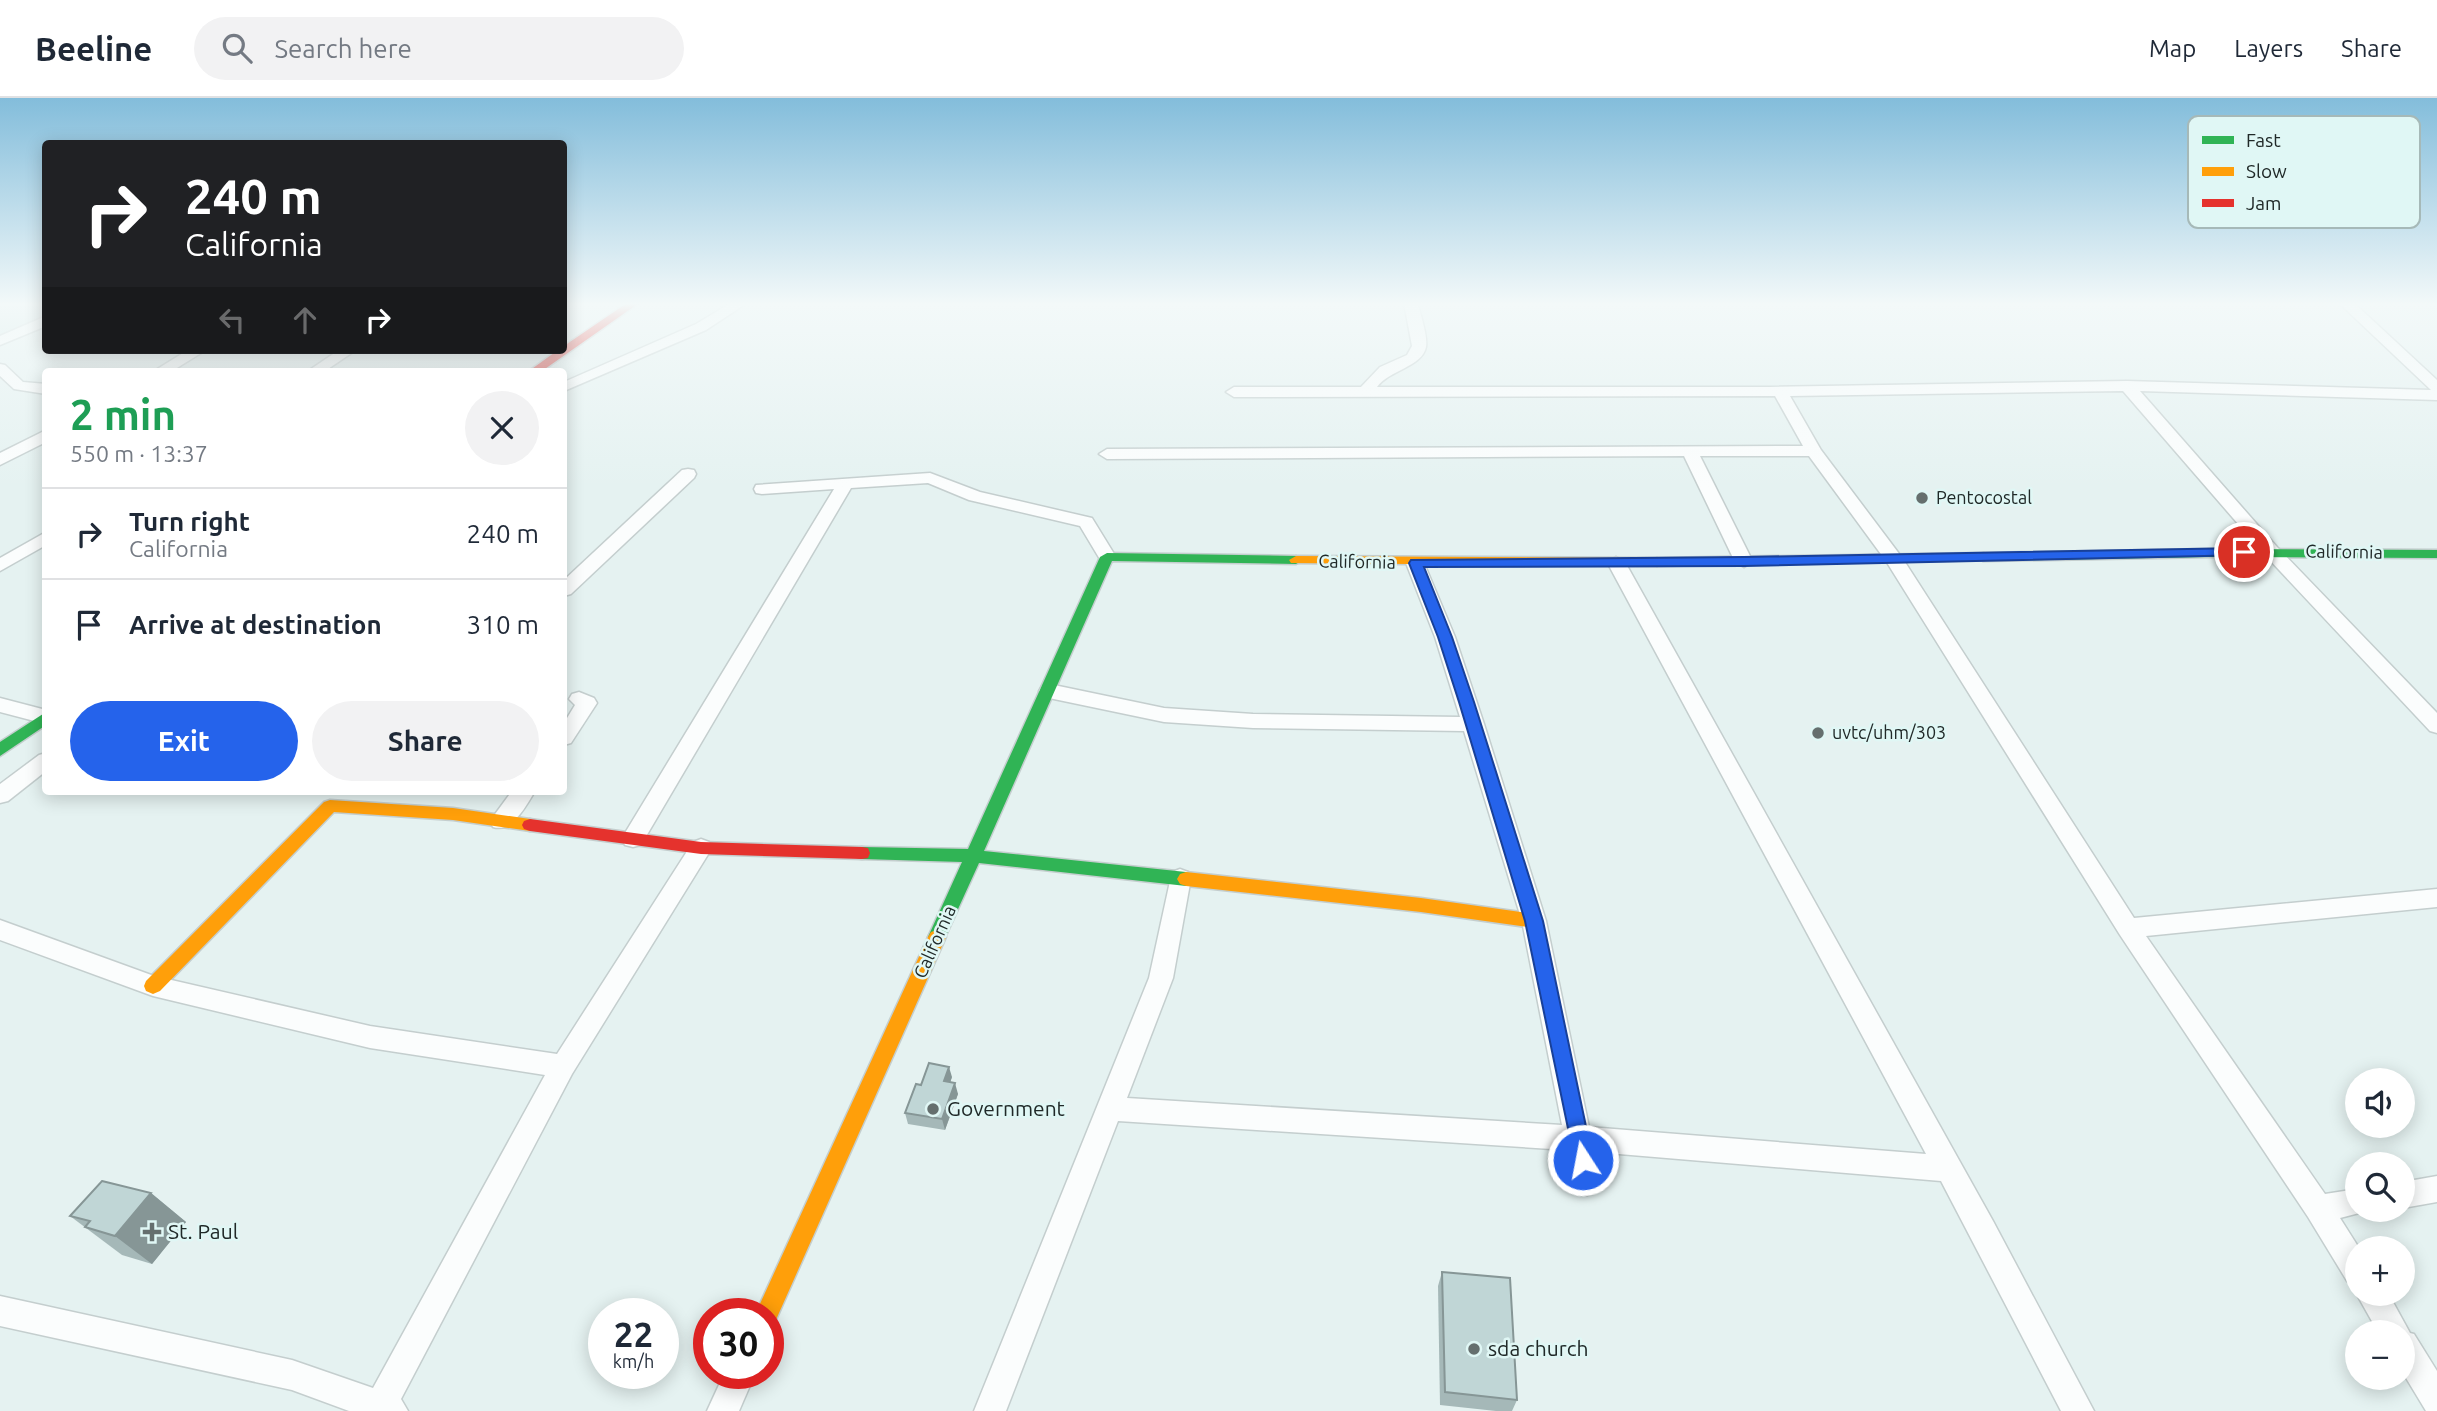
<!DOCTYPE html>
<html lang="en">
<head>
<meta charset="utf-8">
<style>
  body { margin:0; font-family:Ubuntu,sans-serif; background:#f2f2f3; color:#1f2937; height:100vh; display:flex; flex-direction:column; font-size:26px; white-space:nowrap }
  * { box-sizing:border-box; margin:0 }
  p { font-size:23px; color:#747a83 }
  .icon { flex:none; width:38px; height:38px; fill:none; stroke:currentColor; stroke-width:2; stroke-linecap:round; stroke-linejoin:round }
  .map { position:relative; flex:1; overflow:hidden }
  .side { position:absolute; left:42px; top:270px; width:525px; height:427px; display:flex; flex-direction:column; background:#fff; border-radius:7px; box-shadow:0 4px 18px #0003 }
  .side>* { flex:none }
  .top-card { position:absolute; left:42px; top:42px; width:525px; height:214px; border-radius:7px; box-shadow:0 4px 18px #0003; background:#202124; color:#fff; overflow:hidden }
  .tools { position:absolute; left:2345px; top:970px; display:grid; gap:14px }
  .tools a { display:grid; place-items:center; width:70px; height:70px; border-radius:50%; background:#fff; box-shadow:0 4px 18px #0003; font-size:35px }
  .speed { position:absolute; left:588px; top:1200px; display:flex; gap:14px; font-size:35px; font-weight:700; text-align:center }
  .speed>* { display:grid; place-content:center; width:91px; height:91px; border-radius:50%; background:#fff; box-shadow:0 4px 18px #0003; line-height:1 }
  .speed small { font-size:18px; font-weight:400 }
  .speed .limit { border:10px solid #d22; background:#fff; color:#111 }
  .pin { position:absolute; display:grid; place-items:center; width:60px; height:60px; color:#fff; margin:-30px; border:4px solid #fff; border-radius:50%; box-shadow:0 2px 7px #0007 }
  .me { position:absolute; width:77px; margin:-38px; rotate:349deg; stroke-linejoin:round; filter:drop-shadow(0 0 5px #0008) }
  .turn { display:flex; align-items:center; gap:24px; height:147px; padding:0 28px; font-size:32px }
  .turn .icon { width:91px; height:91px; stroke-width:2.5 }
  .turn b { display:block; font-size:49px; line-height:60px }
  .lanes { display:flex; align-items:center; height:66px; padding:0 28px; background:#0003; justify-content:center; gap:35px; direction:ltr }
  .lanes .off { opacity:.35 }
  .round { display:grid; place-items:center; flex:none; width:74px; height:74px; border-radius:37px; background:#f2f2f3 }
  .head { display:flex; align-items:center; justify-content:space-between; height:119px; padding:0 28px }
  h1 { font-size:42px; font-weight:700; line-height:52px; color:#1e9e55 }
  .cta { display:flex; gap:14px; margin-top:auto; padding:14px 28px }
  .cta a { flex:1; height:80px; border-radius:42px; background:#2563eb; color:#fff; font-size:28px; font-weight:700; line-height:80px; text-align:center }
  .cta a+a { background:#f2f2f3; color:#1f2937 }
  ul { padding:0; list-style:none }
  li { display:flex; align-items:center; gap:21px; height:91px; padding:0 28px; border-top:2px solid #e0e1e3 }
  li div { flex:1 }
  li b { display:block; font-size:26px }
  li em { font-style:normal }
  header { display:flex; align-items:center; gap:42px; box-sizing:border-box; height:98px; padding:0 35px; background:#fff; border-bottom:2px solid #e0e1e3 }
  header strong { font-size:33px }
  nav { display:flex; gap:38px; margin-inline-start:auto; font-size:24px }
  .search { width:490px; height:63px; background:#f2f2f3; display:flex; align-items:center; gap:18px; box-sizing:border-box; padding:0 24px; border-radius:38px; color:#747a83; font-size:26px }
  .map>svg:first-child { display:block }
</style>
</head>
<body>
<header>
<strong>Beeline</strong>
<div class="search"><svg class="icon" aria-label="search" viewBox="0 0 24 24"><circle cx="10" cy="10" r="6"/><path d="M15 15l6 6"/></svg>Search here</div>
<nav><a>Map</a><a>Layers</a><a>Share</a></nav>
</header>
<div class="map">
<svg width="2437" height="1313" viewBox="0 0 2437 1313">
  <rect width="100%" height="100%" fill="#e5f2f1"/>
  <polygon fill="#d2e9e7" points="0,205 45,205 45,216 0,241"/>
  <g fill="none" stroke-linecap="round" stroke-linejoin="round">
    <defs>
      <g id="street">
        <polygon points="731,205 747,205 706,232 564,293 564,284 696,226"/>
        <path d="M 1404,205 L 1418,205 C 1420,217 1428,237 1426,249 C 1422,269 1389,272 1377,289 L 1770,289 L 2127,283 L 2431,292 L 2339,205 L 2354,205 L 2437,282 L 2437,302 L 2140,293 L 2277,449 L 2437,615 L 2437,635 L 2430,633 L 2265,457 L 2123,293 L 1790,298 L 1821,352 L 1903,461 L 2134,820 L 2437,791 L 2437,809 L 2146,838 L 2325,1096 L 2357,1091 L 2357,1111 L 2368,1111 L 2367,1113 L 2340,1120 L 2359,1150 L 2357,1187 L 2347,1183 L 2308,1119 L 2120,837 L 1886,463 L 1809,358 L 1700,358 L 1753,464 L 1744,469 L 1735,464 L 1684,358 L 1107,361 L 1099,356 L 1107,351 L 1803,348 L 1775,298 L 1234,299 L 1226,294 L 1234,289 L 1361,289 L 1380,269 L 1407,257 L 1412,248 Z"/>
        <polygon points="46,218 46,228 0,247 0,238"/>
        <polygon points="188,252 206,252 172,273 154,273"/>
        <polygon points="339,252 356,252 325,273 308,273"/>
        <polygon points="0,266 5,267 23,284 46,286 46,296 14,291 0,278"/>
        <polygon points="46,332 46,344 0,367 0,355"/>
        <polygon points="688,371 694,372 696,376 694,380 571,496 564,498 564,482 682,372"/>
        <polygon points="930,375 980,394 1092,420 1116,459 1113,463 1101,463 1080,428 969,402 928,385 851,390 641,747 633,749 625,747 622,741 625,735 834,391 762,396 756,395 754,391 756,387"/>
        <polygon points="46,434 46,447 0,473 0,460"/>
        <polygon points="1616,459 1625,464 1993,1123 2094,1313 2061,1313 1941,1083 1595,1054 1601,1084 1597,1093 1587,1097 1577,1093 1567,1052 1118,1023 1006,1313 974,1313 1149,880 1172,774 1180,771 1188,774 1191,780 1173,880 1127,1000 1562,1027 1522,823 1464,633 1253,630 1164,624 1049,600 1042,598 1039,593 1042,588 1049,586 1164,610 1253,616 1460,619 1435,539 1406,465 1409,461 1415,460 1424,465 1455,539 1484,626 1546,823 1589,1029 1926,1056 1607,464"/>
        <polygon points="579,594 594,600 597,605 571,645 564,647 564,625 575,607 569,601 572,596"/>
        <polygon points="0,600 46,612 46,626 0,614"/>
        <polygon points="46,655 46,673 8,703 0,705 0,686 39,657"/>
        <path d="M 512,693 L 535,693 C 526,708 512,735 493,729 L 490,723 Z"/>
        <polygon points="701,741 709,744 712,750 572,976 401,1301 408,1313 349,1313 292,1292 0,1228 0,1198 292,1262 373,1290 545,977 370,950 153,898 0,842 0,822 154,878 370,928 557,956 693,744"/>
        <polygon points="2437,1078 2437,1104 2403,1110 2403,1084"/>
        <polygon points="2357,1193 2357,1195 2388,1195 2410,1235 2414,1236 2437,1273 2437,1313 2426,1313 2403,1275 2403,1234 2378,1234 2356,1195"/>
        <polygon points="724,1276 755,1276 739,1313 707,1313"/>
      </g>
      <g id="fast">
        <polygon points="2209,451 2437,452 2437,460 2209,459 1983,463 1976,459 1983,455"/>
        <polygon points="1107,455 1296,458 1303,462 1296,466 1112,463 984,753 1186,774 1192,776 1195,781 1192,786 1186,788 979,765 943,844 937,846 931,844 928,839 962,764 862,761 856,760 854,755 856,750 862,749 968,751 1100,459"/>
        <polygon points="46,614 46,627 0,658 0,644"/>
      </g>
      <g id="slow">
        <polygon points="1296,458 1657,460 1664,464 1657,468 1291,465 1289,462"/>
        <polygon points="330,702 453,710 530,721 536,723 538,727 536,731 530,733 453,722 334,714 160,893 153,896 146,893 144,888 146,883 324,704"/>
        <polygon points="1186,774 1421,800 1534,816 1540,818 1543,823 1540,828 1534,830 1421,814 1186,788 1180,786 1177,781 1180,776"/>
        <polygon points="937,832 943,834 946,839 775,1224 768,1227 768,1216 756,1216 759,1208 928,839 931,834"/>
      </g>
      <g id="jam">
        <polygon points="627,205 639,205 542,273 529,273 558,252 564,252 564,248"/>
        <polygon points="1983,455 1988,456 1988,462 1657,468 1650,464 1657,460"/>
        <polygon points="530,721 701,744 862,749 868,750 870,755 868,760 862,761 701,756 530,733 524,731 522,727 524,723"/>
      </g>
    </defs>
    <use href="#street" stroke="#c4cece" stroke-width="3"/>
    <use href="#fast" stroke="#c4cece" stroke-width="3"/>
    <use href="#slow" stroke="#c4cece" stroke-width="3"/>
    <use href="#jam" stroke="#c4cece" stroke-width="3"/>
    <use href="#street" fill="#fbfdfd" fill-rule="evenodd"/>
    <use href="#fast" fill="#30b455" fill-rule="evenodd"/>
    <use href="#slow" fill="#ff9f0a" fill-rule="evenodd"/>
    <use href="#jam" fill="#e5322d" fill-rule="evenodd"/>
  </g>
  <g fill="#a5b8b8">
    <polygon points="952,979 950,984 958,996 945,1032 908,1026 905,1015"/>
    <polygon points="151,1095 186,1124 152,1166 122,1157 70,1118"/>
    <polygon points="1442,1174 1517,1302 1512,1313 1496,1313 1440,1307 1438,1188"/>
  </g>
  <g fill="#869696">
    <polygon points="949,969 952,979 947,994 944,983"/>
    <polygon points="955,985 958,996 945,1032 942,1021"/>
    <polygon points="151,1095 186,1124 152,1166 115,1138"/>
  </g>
  <g fill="#c0d6d6" stroke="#869696" stroke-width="2">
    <polygon points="929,965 949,969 944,983 955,985 942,1021 905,1015 916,986 921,987"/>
    <polygon points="102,1083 151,1095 115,1138 85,1129 90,1123 70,1118"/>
    <polygon points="1442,1174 1510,1180 1517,1302 1445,1294"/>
  </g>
  <linearGradient id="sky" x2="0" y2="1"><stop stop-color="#83bddb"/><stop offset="0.53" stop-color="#f3f9f9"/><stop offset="1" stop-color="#f3f9f9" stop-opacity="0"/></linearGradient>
  <rect width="2437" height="389" fill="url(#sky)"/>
  <polygon fill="#2563eb" stroke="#184099" stroke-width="2" points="2244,450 2249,451 2249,457 1744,468 1424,469 1452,539 1474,604 1543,823 1593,1062 1590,1069 1583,1072 1576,1069 1525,823 1459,604 1438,539 1409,465 1411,462 1744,459"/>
  <g fill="#656f6e" stroke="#e0f7f5" stroke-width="2.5">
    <circle cx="1922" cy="400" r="7"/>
    <circle cx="1818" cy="635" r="7"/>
    <circle cx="933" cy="1011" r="7"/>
    <path d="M148.5 1123.5h7v7h7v7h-7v7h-7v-7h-7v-7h7z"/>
    <circle cx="1474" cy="1251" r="7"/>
  </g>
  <g text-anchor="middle" stroke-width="5" stroke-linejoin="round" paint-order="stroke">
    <g font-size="18" fill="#202928" stroke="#e0f7f5" text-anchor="start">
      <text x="1936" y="406">Pentocostal</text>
      <text x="1832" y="641">uvtc/uhm/303</text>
    </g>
    <g font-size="18" fill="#202928" stroke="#e0f7f5">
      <text transform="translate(2344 454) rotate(1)" y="6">California</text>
      <text transform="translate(1357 464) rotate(1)" y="6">California</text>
      <text transform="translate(935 844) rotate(-66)" y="6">California</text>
    </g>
    <g font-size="21" fill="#202928" stroke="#e0f7f5" text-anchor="start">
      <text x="947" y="1018">Government</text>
      <text x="168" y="1141">St. Paul</text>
      <text x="1488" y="1258">sda church</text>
    </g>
  </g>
  <rect x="2188" y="18" width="232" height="112" rx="10" fill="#e0f7f5" stroke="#a6b9b8" stroke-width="2"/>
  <rect x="2202" y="38" width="32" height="8" fill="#30b455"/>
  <rect x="2202" y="69" width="32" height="9" fill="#ff9f0a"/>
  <rect x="2202" y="101" width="32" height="8" fill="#e5322d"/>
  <g font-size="19" fill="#202928">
    <text x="2246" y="49">Fast</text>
    <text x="2246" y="80">Slow</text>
    <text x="2246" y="112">Jam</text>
  </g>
</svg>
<div class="tools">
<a><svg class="icon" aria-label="sound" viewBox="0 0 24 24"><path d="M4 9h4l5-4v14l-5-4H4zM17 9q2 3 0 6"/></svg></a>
<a><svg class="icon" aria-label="search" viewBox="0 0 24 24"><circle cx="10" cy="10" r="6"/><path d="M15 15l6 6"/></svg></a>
<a>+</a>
<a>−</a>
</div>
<div class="speed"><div>22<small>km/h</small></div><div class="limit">30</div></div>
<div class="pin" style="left:2244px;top:454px;background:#d93025"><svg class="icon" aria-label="arrive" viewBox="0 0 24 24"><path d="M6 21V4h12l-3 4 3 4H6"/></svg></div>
<svg class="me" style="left:1583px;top:1062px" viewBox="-20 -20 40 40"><circle r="17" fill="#2563eb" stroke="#fff" stroke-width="3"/><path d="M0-11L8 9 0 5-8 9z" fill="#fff"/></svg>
<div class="top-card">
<div class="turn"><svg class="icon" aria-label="right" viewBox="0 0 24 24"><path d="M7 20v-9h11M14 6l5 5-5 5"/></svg><div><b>240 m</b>California</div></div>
<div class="lanes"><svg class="icon off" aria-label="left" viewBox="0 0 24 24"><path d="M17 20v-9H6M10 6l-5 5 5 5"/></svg><svg class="icon off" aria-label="ahead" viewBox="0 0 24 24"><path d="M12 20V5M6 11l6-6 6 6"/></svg><svg class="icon" aria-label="right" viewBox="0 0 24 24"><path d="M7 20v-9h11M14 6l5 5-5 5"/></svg></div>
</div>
<section class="side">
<div class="head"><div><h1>2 min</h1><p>550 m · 13:37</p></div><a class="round"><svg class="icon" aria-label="close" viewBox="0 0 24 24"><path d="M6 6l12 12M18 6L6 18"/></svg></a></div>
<ul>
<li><svg class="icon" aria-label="right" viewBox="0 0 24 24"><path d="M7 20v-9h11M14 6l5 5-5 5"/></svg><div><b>Turn right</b><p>California</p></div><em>240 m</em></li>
<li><svg class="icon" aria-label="arrive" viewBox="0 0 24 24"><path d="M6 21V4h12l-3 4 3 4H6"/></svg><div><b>Arrive at destination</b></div><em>310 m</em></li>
</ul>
<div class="cta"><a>Exit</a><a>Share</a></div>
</section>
</div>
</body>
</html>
